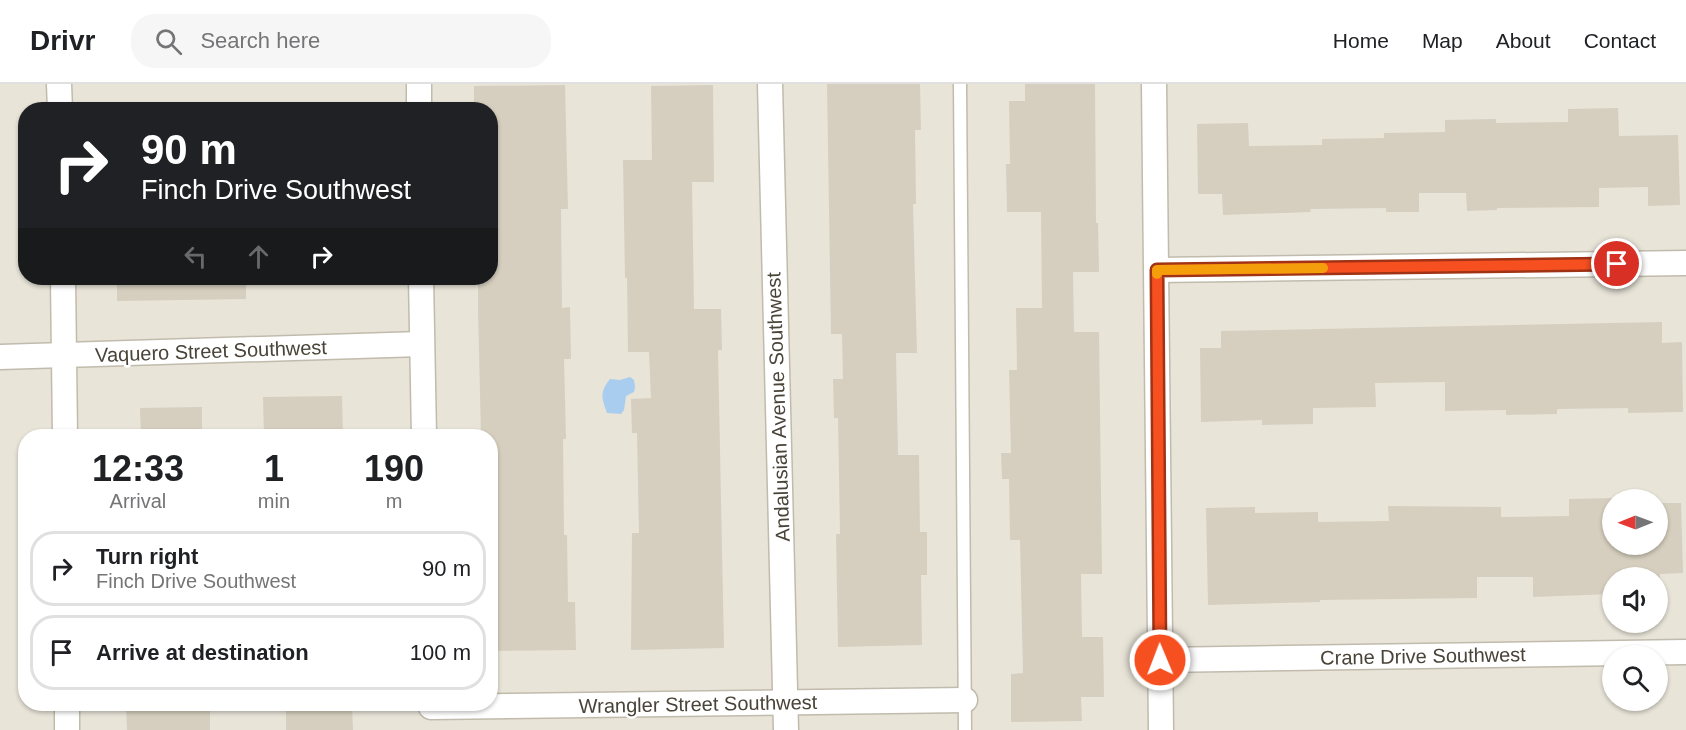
<!DOCTYPE html>
<html lang="en">
<head>
<meta charset="utf-8">
<style>
  body { margin:0; font-family:Arial,sans-serif; background:#f6f6f6; color:#202124; height:100vh; display:flex; flex-direction:column; font-size:22px; white-space:nowrap }
  * { box-sizing:border-box; margin:0 }
  p { font-size:20px; color:#757577 }
  .icon { flex:none; width:33px; height:33px; fill:none; stroke:currentColor; stroke-width:2; stroke-linecap:round; stroke-linejoin:round }
  .map { position:relative; flex:1; overflow:hidden }
  .sheet { position:absolute; left:18px; top:345px; width:480px; height:282px; display:flex; flex-direction:column; background:#fff; border-radius:24px; box-shadow:0 2px 4px #0004 }
  .sheet>* { flex:none }
  .guide { position:absolute; left:18px; top:18px; width:480px; height:183px; border-radius:24px; box-shadow:0 2px 4px #0004; background:#202124; color:#fff; overflow:hidden }
  .needle { width:39px; rotate:269deg }
  .buttons { position:absolute; left:1602px; top:405px; display:grid; gap:12px }
  .buttons a { display:grid; place-items:center; width:66px; height:66px; border-radius:50%; background:#fff; box-shadow:0 2px 4px #0004; font-size:30px }
  .pin { position:absolute; display:grid; place-items:center; width:51px; height:51px; color:#fff; margin:-26px; border:3px solid #fff; border-radius:50%; box-shadow:0 2px 6px #0007 }
  .me { position:absolute; width:66px; margin:-33px; rotate:359deg; stroke-linejoin:round; filter:drop-shadow(0 0 4px #0008) }
  .turn { display:flex; align-items:center; gap:21px; height:126px; padding:0 24px; font-size:27px }
  .turn .icon { width:78px; height:78px; stroke-width:2.5 }
  .turn b { display:block; font-size:42px; line-height:51px }
  .lanes { display:flex; align-items:center; height:57px; padding:0 24px; background:#0003; justify-content:center; gap:30px; direction:ltr }
  .lanes .off { opacity:.35 }
  .eta { display:flex; justify-content:space-evenly; align-items:center; height:102px; text-align:center }
  .eta b { font-size:36px; font-weight:800; line-height:42px }
  ul { padding:0; list-style:none }
  li { display:flex; align-items:center; gap:18px; height:75px; margin:0 12px 9px; padding:0 12px; border:3px solid #e0e0e0; border-radius:24px }
  li div { flex:1 }
  li b { display:block; font-size:22px }
  li em { font-style:normal }
  header { display:flex; align-items:center; gap:36px; box-sizing:border-box; height:84px; padding:0 30px; background:#fff; border-bottom:2px solid #e0e0e0 }
  header strong { font-size:28px }
  nav { display:flex; gap:33px; margin-inline-start:auto; font-size:21px }
  .search { width:420px; height:54px; background:#f6f6f6; display:flex; align-items:center; gap:15px; box-sizing:border-box; padding:0 21px; border-radius:24px; color:#757577; font-size:22px }
  .map>svg:first-child { display:block }
</style>
</head>
<body>
<header>
<strong>Drivr</strong>
<div class="search"><svg class="icon" aria-label="search" viewBox="0 0 24 24"><circle cx="10" cy="10" r="6"/><path d="M15 15l6 6"/></svg>Search here</div>
<nav><a>Home</a><a>Map</a><a>About</a><a>Contact</a></nav>
</header>
<div class="map">
<svg width="1686" height="646" viewBox="0 0 1686 646">
  <rect width="100%" height="100%" fill="#f5f2ea"/>
  <path fill="#e8e4d8" fill-rule="evenodd" d="M 0,0 L 1686,0 L 1686,646 L 0,646 ZM 26,26 L 490,26 L 490,194 L 26,194 ZM 26,352 L 490,352 L 490,620 L 26,620 ZM 1612,416 L 1658,416 L 1658,460 L 1612,460 ZM 1612,494 L 1658,494 L 1658,538 L 1612,538 ZM 1612,572 L 1658,572 L 1658,616 L 1612,616 Z"/>
  <path fill="#a8cdef" d="M 630,293 L 634,296 L 635,303 L 634,308 L 626,312 L 624,326 L 621,330 L 607,329 C 602,314 599,309 610,295 L 620,296 Z"/>
  <g fill="#d6cfbf">
    <polygon points="827,0 920,0 921,46 915,46 916,120 913,120 917,269 896,269 898,371 919,371 920,448 927,448 927,491 921,491 922,561 838,563 836,450 840,450 838,334 834,334 833,295 843,295 842,250 831,250"/>
    <polygon points="1025,0 1095,0 1096,139 1098,139 1099,188 1073,188 1074,248 1099,248 1102,490 1081,490 1082,553 1103,553 1104,613 1081,613 1082,637 1011,638 1011,590 1023,589 1020,456 1010,456 1009,395 1002,395 1001,369 1011,369 1009,286 1017,286 1016,224 1042,224 1041,128 1007,128 1006,80 1010,80 1009,17 1025,17"/>
    <polygon points="565,1 568,125 561,125 562,224 570,223 571,275 564,275 566,355 563,355 564,451 567,451 568,518 575,518 576,566 490,567 490,352 481,352 478,225 478,194 490,194 490,26 474,26 474,2"/>
    <polygon points="713,1 714,98 692,98 694,225 721,225 722,266 718,266 724,564 631,566 632,449 639,449 637,349 632,349 631,315 651,314 649,268 628,268 627,194 625,194 623,76 652,76 651,2"/>
    <polygon points="1618,24 1619,52 1678,51 1680,121 1648,122 1648,103 1599,104 1599,123 1497,124 1497,126 1467,127 1466,109 1419,109 1419,128 1386,128 1386,124 1310,125 1311,128 1223,131 1222,110 1198,110 1197,40 1248,39 1249,62 1322,61 1322,55 1384,54 1384,49 1445,48 1445,36 1496,35 1496,39 1568,38 1568,25"/>
    <polygon points="117,194 246,194 246,215 117,217"/>
    <polygon points="1662,238 1662,259 1682,258 1683,328 1628,329 1628,324 1557,325 1557,330 1506,331 1506,326 1445,327 1445,298 1375,299 1376,323 1313,324 1313,340 1262,341 1262,336 1201,338 1200,264 1221,264 1221,247"/>
    <polygon points="342,312 343,352 264,352 263,313"/>
    <polygon points="202,323 202,352 141,352 140,324"/>
    <polygon points="1612,414 1612,460 1658,460 1658,419 1681,419 1683,489 1660,490 1660,494 1612,494 1612,510 1533,513 1533,493 1477,493 1477,514 1320,516 1320,518 1208,521 1206,424 1255,423 1255,429 1318,428 1318,438 1389,437 1388,422 1501,423 1501,433 1569,432 1569,415"/>
    <polygon points="126,620 210,620 210,646 127,646"/>
    <polygon points="286,620 352,620 353,646 286,646"/>
  </g>
  <g fill="none" stroke-linecap="round" stroke-linejoin="round">
    <defs>
      <polyline id="lane" points="960,0 965,646"/>
      <g id="street">
        <polyline points="59,0 60,26"/>
        <polyline points="419,0 419,26"/>
        <polyline points="770,0 786,646"/>
        <polyline points="1154,0 1161,646"/>
        <polyline points="1157,186 1686,179"/>
        <polyline points="63,194 65,352"/>
        <polyline points="421,194 424,352"/>
        <polyline points="0,273 421,260"/>
        <polyline points="1160,576 1686,568"/>
        <polyline points="67,620 67,646"/>
        <polyline points="431,623 965,616"/>
      </g>
    </defs>
    <use href="#lane" stroke="#c0bbac" stroke-width="15"/>
    <use href="#street" stroke="#c0bbac" stroke-width="27"/>
    <use href="#lane" stroke="#fff" stroke-width="12"/>
    <use href="#street" stroke="#fff" stroke-width="24"/>
  </g>
  <g fill="none" stroke-linecap="round" stroke-linejoin="round">
    <defs>
      <polyline id="route" points="1160,576 1157,186 1617,180"/>
    </defs>
    <use href="#route" stroke="#a03315" stroke-width="15"/>
    <use href="#route" stroke="#f64f20" stroke-width="10"/>
    <polyline stroke="#f59e0b" stroke-width="10" points="1157,190 1157,186 1323,184"/>
  </g>
  <g text-anchor="middle" stroke-width="5" stroke-linejoin="round" paint-order="stroke">
    <g font-size="20" fill="#494338" stroke="#fff">
      <text transform="translate(211 267) rotate(-2)" y="7">Vaquero Street Southwest</text>
      <text transform="translate(778 323) rotate(-92)" y="7">Andalusian Avenue Southwest</text>
      <text transform="translate(1423 572) rotate(-1)" y="7">Crane Drive Southwest</text>
      <text transform="translate(698 620) rotate(-1)" y="7">Wrangler Street Southwest</text>
    </g>
  </g>
</svg>
<div class="buttons">
<a><svg class="needle" viewBox="-14 -14 28 28"><path d="M0-13l5 13h-10z" fill="#e53935"/><path d="M0 13l5-13h-10z" fill="#757577"/></svg></a>
<a><svg class="icon" aria-label="sound" viewBox="0 0 24 24"><path d="M4 9h4l5-4v14l-5-4H4zM17 9q2 3 0 6"/></svg></a>
<a><svg class="icon" aria-label="search" viewBox="0 0 24 24"><circle cx="10" cy="10" r="6"/><path d="M15 15l6 6"/></svg></a>
</div>
<div class="pin" style="left:1617px;top:180px;background:#d93025"><svg class="icon" aria-label="arrive" viewBox="0 0 24 24"><path d="M6 21V4h12l-3 4 3 4H6"/></svg></div>
<svg class="me" style="left:1160px;top:576px" viewBox="-20 -20 40 40"><circle r="17" fill="#f64f20" stroke="#fff" stroke-width="3"/><path d="M0-11L8 9 0 5-8 9z" fill="#fff"/></svg>
<div class="guide">
<div class="turn"><svg class="icon" aria-label="right" viewBox="0 0 24 24"><path d="M7 20v-9h11M14 6l5 5-5 5"/></svg><div><b>90 m</b>Finch Drive Southwest</div></div>
<div class="lanes"><svg class="icon off" aria-label="left" viewBox="0 0 24 24"><path d="M17 20v-9H6M10 6l-5 5 5 5"/></svg><svg class="icon off" aria-label="ahead" viewBox="0 0 24 24"><path d="M12 20V5M6 11l6-6 6 6"/></svg><svg class="icon" aria-label="right" viewBox="0 0 24 24"><path d="M7 20v-9h11M14 6l5 5-5 5"/></svg></div>
</div>
<section class="sheet">
<div class="eta">
<div><b>12:33</b><p>Arrival</p></div>
<div><b>1</b><p>min</p></div>
<div><b>190</b><p>m</p></div>
</div>
<ul>
<li><svg class="icon" aria-label="right" viewBox="0 0 24 24"><path d="M7 20v-9h11M14 6l5 5-5 5"/></svg><div><b>Turn right</b><p>Finch Drive Southwest</p></div><em>90 m</em></li>
<li><svg class="icon" aria-label="arrive" viewBox="0 0 24 24"><path d="M6 21V4h12l-3 4 3 4H6"/></svg><div><b>Arrive at destination</b></div><em>100 m</em></li>
</ul>
</section>
</div>
</body>
</html>
